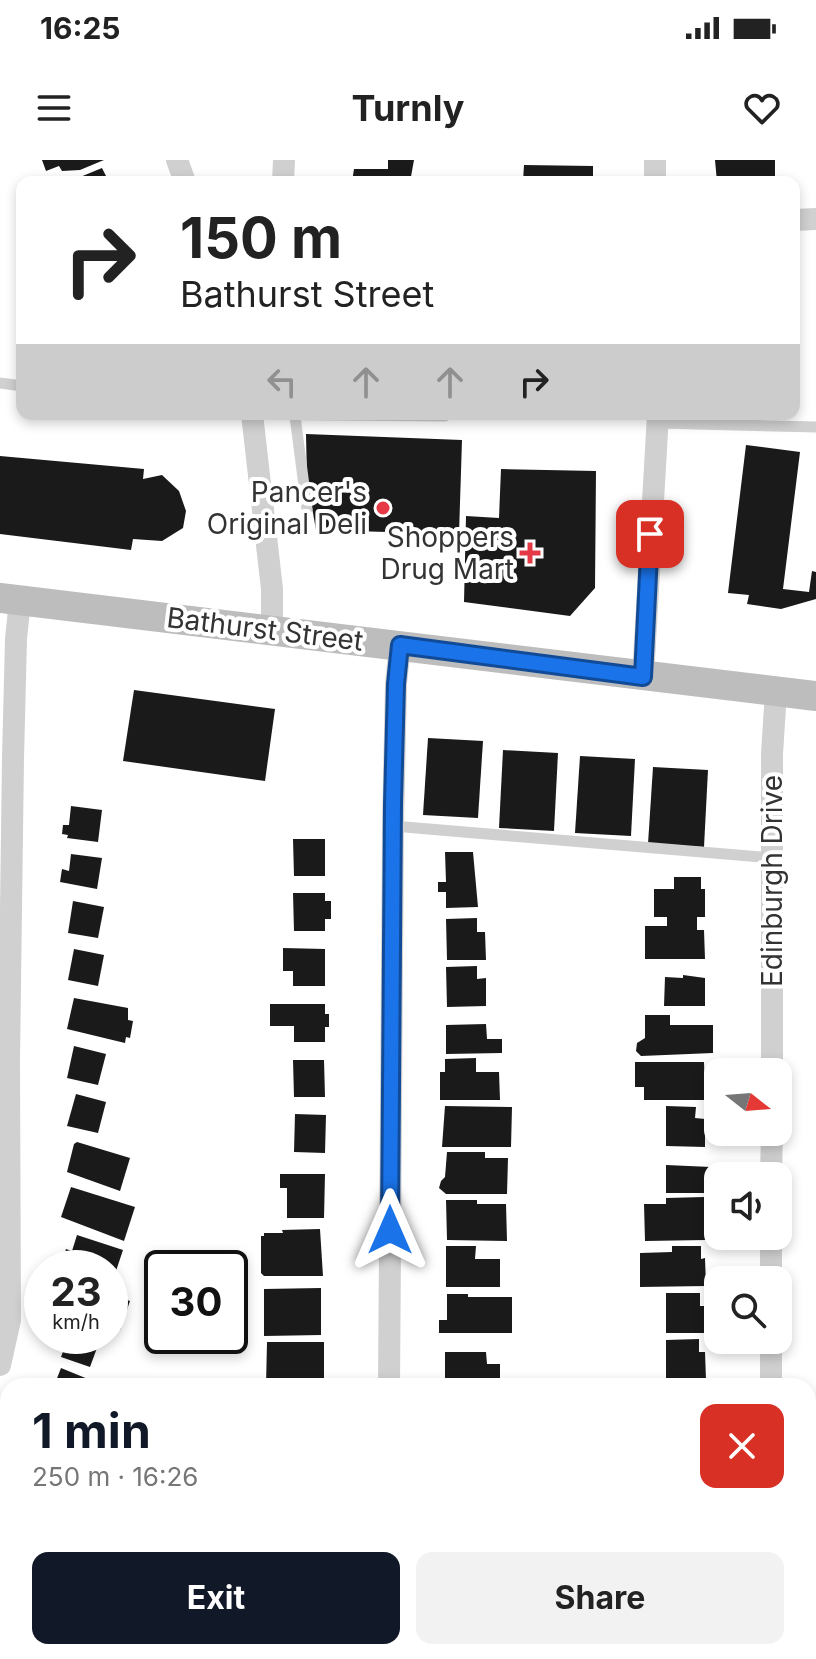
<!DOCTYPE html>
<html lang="en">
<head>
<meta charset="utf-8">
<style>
  body { margin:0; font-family:Inter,sans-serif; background:#f2f2f2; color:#222; height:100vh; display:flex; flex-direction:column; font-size:30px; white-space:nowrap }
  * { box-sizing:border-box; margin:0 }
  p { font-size:26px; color:#767676 }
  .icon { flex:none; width:44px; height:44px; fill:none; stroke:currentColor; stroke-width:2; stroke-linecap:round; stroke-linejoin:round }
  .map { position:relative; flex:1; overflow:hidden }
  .drawer { position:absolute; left:0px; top:1218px; width:816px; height:282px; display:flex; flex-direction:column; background:#fff; border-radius:24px 24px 0 0; box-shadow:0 4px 12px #0003 }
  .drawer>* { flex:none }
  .hud { position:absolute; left:16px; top:16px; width:784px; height:244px; border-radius:16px; box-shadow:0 4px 12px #0003; background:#fff; color:#222; overflow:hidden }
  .needle { width:52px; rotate:107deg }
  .controls { position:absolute; left:704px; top:898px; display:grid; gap:16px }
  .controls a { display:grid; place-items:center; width:88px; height:88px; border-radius:16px; background:#fff; box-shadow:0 4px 12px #0003; font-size:40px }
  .speed { position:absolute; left:24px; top:1090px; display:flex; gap:16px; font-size:40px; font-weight:700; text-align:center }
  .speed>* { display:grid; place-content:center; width:104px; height:104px; border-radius:50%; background:#fff; box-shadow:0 4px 12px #0003; line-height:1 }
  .speed small { font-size:20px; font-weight:400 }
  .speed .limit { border:4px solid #111; border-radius:12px; background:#fff; color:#111 }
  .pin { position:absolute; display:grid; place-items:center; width:68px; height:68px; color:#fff; margin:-34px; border-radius:16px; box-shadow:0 4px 12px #0006 }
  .me { position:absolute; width:88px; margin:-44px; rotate:0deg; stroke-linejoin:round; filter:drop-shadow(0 0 6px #0008) }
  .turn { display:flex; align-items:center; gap:28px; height:168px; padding:0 32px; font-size:36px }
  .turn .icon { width:104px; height:104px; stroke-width:2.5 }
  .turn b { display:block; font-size:56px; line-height:68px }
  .lanes { display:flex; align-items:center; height:76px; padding:0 32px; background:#0003; justify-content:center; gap:40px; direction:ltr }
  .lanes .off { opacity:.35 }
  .round { display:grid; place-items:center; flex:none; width:84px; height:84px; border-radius:16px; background:#f2f2f2 }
  .overview { display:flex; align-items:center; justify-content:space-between; height:136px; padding:0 32px }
  h1 { font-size:48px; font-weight:700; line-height:60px; color:#111827 }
  .cta { display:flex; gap:16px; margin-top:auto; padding:16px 32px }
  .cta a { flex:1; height:92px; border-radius:16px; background:#111827; color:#fff; font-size:32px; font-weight:700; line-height:92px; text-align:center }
  .cta a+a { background:#f2f2f2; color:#222 }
  .status { display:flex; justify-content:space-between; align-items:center; height:56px; padding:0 40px; background:#fff; direction:ltr }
  .status svg { height:22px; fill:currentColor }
  header { display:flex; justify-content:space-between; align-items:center; height:104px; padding:0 32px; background:#fff; font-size:36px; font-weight:700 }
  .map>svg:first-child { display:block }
</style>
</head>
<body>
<div class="status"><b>16:25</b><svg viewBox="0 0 49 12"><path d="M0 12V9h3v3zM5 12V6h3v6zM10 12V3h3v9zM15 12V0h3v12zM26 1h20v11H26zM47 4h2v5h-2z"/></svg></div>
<header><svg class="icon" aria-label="menu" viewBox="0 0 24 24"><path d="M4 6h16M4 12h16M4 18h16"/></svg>Turnly<svg class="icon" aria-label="heart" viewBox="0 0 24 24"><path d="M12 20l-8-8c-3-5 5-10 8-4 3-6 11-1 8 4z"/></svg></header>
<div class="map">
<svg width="816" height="1499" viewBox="0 0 816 1499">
  <rect width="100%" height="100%" fill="#fff"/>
  <g fill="#1a1a1a">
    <polygon points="42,0 104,0 80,10 62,11 59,6 46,11"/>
    <polygon points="388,0 414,0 410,22 352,22 354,9 388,9"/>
    <polygon points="715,0 775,0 775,22 717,22"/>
    <polygon points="524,5 593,6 593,22 523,22"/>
    <polygon points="102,8 109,22 68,22"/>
    <polygon points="306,274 462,280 459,374 316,370 307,319"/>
    <polygon points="746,285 800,292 783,429 809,432 812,411 816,412 816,439 781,449 747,444 749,435 728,433"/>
    <polygon points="0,296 144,309 143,319 162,315 179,331 186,351 183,368 162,381 133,379 131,390 0,374"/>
    <polygon points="501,309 596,311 595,428 570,456 464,442 466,356 499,358"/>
    <polygon points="134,530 275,549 265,621 123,601"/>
    <polygon points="428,578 483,581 478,658 423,655"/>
    <polygon points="503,590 558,593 554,671 499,668"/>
    <polygon points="580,596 635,599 631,676 575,673"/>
    <polygon points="653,607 708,610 704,687 648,684"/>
    <polygon points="71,646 102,650 98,682 67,678 68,675 62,674 63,665 69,665"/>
    <polygon points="293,679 325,679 325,716 294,716"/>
    <polygon points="445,692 473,692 478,747 446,748 446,732 438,732 438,722 446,722"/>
    <polygon points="71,694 102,698 97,729 60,722 62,709 69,711"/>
    <polygon points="674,717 701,717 701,729 705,729 705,757 697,757 697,770 704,770 705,799 645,799 645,766 667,766 667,757 654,757 654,729 674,729"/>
    <polygon points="293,733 325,733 325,741 331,741 331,759 325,759 325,771 294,771"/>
    <polygon points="73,741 104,747 98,778 68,773"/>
    <polygon points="477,758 477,772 485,772 486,800 447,800 446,759"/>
    <polygon points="283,788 325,789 325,826 293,826 293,811 283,811"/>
    <polygon points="74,789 104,795 98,826 68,820"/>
    <polygon points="477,806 477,819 486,818 486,846 447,847 446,807"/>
    <polygon points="683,815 705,818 705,846 664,846 665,817 683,818"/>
    <polygon points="74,838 128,848 128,860 133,861 130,878 126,877 125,883 67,869"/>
    <polygon points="270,844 325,844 325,854 329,854 329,867 325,867 325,882 294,882 294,866 270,866"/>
    <polygon points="645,855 670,855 670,865 713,865 713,893 641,896 636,891 637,883 645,878"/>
    <polygon points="486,864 487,879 502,879 502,893 446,894 446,865"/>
    <polygon points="74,886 106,894 98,925 67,918"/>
    <polygon points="476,898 476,912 499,912 500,940 440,940 440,912 445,912 445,899"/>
    <polygon points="293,900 324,900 325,937 294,937"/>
    <polygon points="635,902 704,902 705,940 644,940 644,927 635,927"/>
    <polygon points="76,934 106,942 98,973 67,966"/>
    <polygon points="445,946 512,947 511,987 442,987"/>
    <polygon points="666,946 696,947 695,958 705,959 705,987 666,986"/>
    <polygon points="295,954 326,955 325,993 294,992"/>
    <polygon points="77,982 130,998 120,1031 67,1012 74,984"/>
    <polygon points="447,992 485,992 485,998 508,998 507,1034 446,1034 439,1028 441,1021 445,1017"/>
    <polygon points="666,1005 711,1007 711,1033 666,1033"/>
    <polygon points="280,1014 325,1014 324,1058 287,1058 287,1028 280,1028"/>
    <polygon points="71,1027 135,1047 124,1081 61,1057"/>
    <polygon points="705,1037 706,1080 645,1081 644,1044 666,1044 666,1038"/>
    <polygon points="446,1040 477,1040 477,1044 506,1044 507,1081 447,1080"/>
    <polygon points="320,1069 323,1116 264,1116 261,1113 261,1076 264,1076 264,1073 283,1073 282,1070"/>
    <polygon points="77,1075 123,1090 112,1123 110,1123 110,1108 79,1108 62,1102 66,1089 72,1091"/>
    <polygon points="446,1086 476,1086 475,1099 500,1099 500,1127 446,1127"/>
    <polygon points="672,1086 701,1086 701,1099 705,1098 706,1126 640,1127 640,1093 672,1092"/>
    <polygon points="321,1128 321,1175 264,1176 264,1129"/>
    <polygon points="666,1133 700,1133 700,1146 705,1146 705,1173 666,1173"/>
    <polygon points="110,1134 130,1141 120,1170 110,1167"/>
    <polygon points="447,1134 468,1134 468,1137 512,1137 512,1173 439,1173 439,1160 447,1160"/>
    <polygon points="69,1176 101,1177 90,1207 61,1197"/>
    <polygon points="699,1179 699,1192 705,1192 706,1220 666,1220 666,1180"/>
    <polygon points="267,1182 324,1182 324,1226 266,1226"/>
    <polygon points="445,1192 486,1192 487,1204 500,1204 500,1218 445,1221"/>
    <polygon points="61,1208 105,1226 54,1226"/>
    <polygon points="8,1405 8,1437 0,1435 0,1426"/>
    <polygon points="173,1492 212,1492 211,1499 171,1499"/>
    <polygon points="222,1492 247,1492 252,1493 251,1499 220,1499"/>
    <polygon points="305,1492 342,1492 342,1499 304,1499"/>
    <polygon points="660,1492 704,1492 704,1498 660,1499"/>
  </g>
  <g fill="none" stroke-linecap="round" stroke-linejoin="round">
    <g stroke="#d0d0d0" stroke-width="11">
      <polyline points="0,223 22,226"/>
      <polyline points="236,254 445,256 446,254"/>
      <polyline points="295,256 307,349"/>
      <polyline points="657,263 816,267"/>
      <polyline points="393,666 772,698"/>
    </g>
    <g stroke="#d0d0d0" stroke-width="22">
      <polyline points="177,0 185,22"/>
      <polyline points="283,22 284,0"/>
      <polyline points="655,22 655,0"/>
      <polyline points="794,60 816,59"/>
      <polyline points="252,254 272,429 272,470"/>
      <polyline points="643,517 658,254"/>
      <polyline points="772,912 772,594 776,531"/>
      <polyline points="771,1016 772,972"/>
      <polyline points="771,1120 771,1076"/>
      <polyline points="0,1205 10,1160 9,901 13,598 16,479 20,440"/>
      <polyline points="389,1226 393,666 396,524 400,485"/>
      <polyline points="771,1226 771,1180"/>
      <polyline points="386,1499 386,1492"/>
      <polyline points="771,1499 771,1492"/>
    </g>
    <polyline stroke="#bdbdbd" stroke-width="30" points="0,438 816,536"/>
  </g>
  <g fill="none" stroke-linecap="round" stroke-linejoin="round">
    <defs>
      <polyline id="route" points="390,1070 393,644 396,524 400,485 643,517 650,374"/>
    </defs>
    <use href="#route" stroke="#114b97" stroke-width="20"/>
    <use href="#route" stroke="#1a73e8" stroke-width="14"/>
  </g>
  <g fill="#e63946" stroke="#fff" stroke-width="3">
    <circle cx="383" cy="348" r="8"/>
    <path d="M526 381h8v8h8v8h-8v8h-8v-8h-8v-8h8z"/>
  </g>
  <g text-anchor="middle" stroke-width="8" stroke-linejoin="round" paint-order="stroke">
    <g font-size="28" fill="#333" stroke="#fff" text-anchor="end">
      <text x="367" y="342">Pancer's<tspan x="367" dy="32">Original Deli</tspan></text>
      <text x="514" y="387">Shoppers<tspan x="514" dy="32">Drug Mart</tspan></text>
    </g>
    <g font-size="28" fill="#333" stroke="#fff">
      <text transform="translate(265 469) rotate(7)" y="10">Bathurst Street</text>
      <text transform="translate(772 721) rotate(-90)" y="10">Edinburgh Drive</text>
    </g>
  </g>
</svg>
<div class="controls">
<a><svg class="needle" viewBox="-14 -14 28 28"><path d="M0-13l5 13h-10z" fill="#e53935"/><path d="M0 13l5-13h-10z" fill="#767676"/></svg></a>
<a><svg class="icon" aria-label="sound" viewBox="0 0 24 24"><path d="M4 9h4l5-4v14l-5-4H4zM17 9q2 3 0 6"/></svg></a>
<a><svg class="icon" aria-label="search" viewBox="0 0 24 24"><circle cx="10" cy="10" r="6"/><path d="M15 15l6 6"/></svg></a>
</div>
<div class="speed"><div>23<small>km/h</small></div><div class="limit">30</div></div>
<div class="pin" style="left:650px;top:374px;background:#d93025"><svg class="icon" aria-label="arrive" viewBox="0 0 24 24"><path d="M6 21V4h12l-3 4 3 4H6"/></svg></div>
<svg class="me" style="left:390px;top:1070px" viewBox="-20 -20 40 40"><path d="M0-17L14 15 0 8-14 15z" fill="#1a73e8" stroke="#fff" stroke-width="4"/></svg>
<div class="hud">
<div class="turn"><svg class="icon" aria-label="right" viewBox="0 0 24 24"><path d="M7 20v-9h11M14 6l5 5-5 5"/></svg><div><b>150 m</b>Bathurst Street</div></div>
<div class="lanes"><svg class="icon off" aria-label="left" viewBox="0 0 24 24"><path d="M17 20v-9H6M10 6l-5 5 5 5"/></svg><svg class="icon off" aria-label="ahead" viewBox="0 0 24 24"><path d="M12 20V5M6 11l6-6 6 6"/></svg><svg class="icon off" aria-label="ahead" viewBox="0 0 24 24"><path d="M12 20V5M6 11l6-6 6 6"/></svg><svg class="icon" aria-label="right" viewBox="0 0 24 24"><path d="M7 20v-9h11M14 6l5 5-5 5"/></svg></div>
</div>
<section class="drawer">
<div class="overview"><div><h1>1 min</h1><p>250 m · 16:26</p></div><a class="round" style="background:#d93025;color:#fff"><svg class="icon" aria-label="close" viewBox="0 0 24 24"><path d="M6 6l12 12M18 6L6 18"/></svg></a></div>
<div class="cta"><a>Exit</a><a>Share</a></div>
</section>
</div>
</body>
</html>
